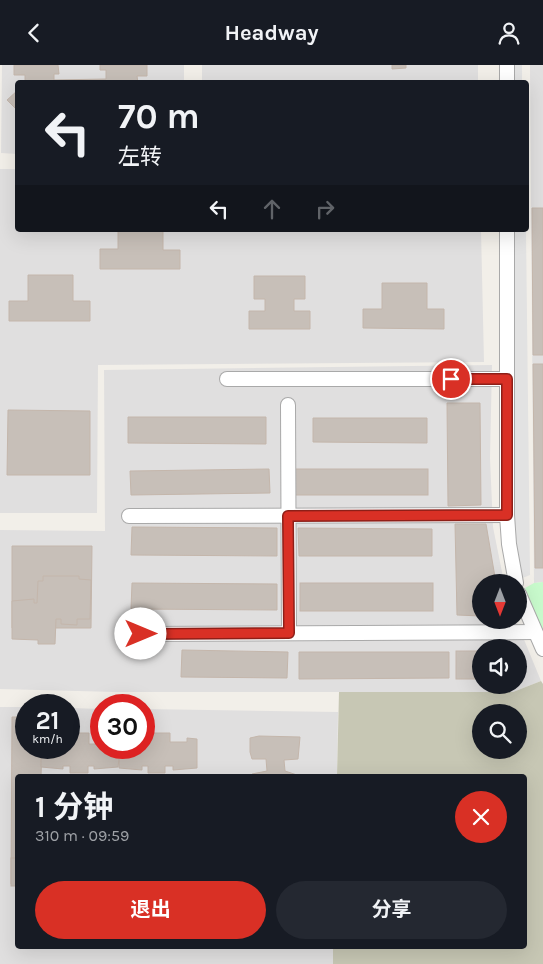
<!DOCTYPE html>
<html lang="zh">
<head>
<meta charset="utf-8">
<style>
  body { margin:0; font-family:Karla,"Noto Sans SC",sans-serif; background:#242831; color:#f1f3f6; height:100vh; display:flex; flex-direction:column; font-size:19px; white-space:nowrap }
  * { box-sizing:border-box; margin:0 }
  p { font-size:16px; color:#9ea1a6 }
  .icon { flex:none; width:28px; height:28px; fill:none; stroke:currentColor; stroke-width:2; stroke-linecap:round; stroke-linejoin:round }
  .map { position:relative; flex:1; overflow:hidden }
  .sheet { position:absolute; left:15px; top:709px; width:512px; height:175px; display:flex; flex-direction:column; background:#171b24; border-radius:5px; box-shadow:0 5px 20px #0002 }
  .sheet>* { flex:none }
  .top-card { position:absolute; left:15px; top:15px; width:514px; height:152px; border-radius:5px; box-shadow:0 5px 20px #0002; background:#171b24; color:#f1f3f6; overflow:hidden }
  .needle { width:32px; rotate:180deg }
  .fabs { position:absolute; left:472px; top:509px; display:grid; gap:10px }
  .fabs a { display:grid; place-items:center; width:55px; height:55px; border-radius:50%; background:#171b24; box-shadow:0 5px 20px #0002; font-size:25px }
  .speed { position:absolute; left:15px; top:629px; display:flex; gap:10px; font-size:25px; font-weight:700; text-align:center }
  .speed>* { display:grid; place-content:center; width:65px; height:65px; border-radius:50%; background:#171b24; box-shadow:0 5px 20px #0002; line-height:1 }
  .speed small { font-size:12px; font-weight:400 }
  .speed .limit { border:8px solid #d22; background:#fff; color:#111 }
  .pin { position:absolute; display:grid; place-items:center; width:42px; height:42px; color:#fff; margin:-21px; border:2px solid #fff; border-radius:50%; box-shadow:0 1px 5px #0007 }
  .me { position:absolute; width:55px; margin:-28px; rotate:90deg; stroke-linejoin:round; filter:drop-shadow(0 0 4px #0008) }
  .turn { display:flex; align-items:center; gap:18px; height:105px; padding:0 20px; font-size:22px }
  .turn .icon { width:65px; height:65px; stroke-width:2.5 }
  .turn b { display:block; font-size:35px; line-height:42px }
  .lanes { display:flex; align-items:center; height:48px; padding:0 20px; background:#0003; justify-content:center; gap:25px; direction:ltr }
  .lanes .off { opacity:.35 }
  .round { display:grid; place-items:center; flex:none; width:52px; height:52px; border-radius:26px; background:#242831 }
  .head { display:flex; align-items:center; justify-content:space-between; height:85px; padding:0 20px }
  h1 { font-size:30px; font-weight:700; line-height:38px }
  .cta { display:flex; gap:10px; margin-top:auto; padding:10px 20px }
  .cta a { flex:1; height:58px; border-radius:30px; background:#d93025; color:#fff; font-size:20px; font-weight:700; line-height:58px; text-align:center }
  .cta a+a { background:#242831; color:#f1f3f6 }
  header { display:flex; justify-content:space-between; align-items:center; height:65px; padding:0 20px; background:#171b24; font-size:22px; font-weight:700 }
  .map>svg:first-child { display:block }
</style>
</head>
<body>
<header><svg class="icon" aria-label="back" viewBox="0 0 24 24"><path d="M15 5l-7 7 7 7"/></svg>Headway<svg class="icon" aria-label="person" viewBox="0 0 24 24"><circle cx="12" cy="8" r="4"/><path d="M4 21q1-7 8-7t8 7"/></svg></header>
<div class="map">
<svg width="543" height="899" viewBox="0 0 543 899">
  <rect width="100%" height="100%" fill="#f2efe9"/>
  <g fill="#e0dfdf" fill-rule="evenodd">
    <polygon points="2,0 184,0 184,17 18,18 17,89 1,88"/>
    <rect x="202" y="0" width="276" height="17"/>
    <polygon points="530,0 543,0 543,517 534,518"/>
    <polygon points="0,104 17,104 18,165 481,165 484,297 98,300 97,448 0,448"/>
    <path d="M 492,300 L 490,393 L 493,462 L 504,517 L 481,518 L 481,555 L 516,555 L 541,616 L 513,627 L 116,627 L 0,624 L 0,465 L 105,466 L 104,305 ZM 481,582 L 519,582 L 519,620 L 481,620 Z"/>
    <polygon points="0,642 26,642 26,682 69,682 69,643 101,644 101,682 144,682 144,644 338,647 337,711 18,711 18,881 333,881 333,899 0,899"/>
  </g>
  <path fill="#c7c7b4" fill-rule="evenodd" d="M 541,616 L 543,619 L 543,899 L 333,899 L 333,881 L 525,881 L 525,711 L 337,711 L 339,627 L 513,627 ZM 481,648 L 519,648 L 519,685 L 481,685 Z"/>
  <polygon fill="#c8facc" points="543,517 543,567 525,523 534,518"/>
  <g fill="#e2e2e2">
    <rect x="513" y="0" width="9" height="17"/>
    <polygon points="513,165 526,165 530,510 520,514 516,489 512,433"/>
  </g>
  <g fill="#c7bfb8" stroke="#c4b6ab">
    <polygon points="14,0 58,0 59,9 54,9 54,15 106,14 106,5 100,5 100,0 147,0 147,11 137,11 138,18 25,18 25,10 14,10"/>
    <polygon points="392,0 406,0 406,3 392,4"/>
    <polygon points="18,25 18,46 7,35"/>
    <polygon points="532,143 543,143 543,290 533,290"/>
    <polygon points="118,165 163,165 163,185 180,185 180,204 100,204 100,184 118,184"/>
    <polygon points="28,210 73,210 73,236 90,236 90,256 9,256 9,236 28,236"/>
    <polygon points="254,211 305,211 305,234 294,234 294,246 310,246 310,264 249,264 249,246 265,246 265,234 254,234"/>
    <polygon points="382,218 427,218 427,244 444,244 444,264 363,263 363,244 382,244"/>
    <polygon points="533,299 543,299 543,503 535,503"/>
    <polygon points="447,338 480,338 481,440 448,441"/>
    <polygon points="8,345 90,346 90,410 7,410"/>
    <polygon points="128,352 266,352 266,379 128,378"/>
    <polygon points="313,353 427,353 427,378 313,377"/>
    <polygon points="269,404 270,428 131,430 130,406"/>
    <rect x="295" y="404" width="133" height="26"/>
    <polygon points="455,459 486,459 496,518 481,518 481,551 457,550"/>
    <polygon points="132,462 277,463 277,491 131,490"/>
    <polygon points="298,463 432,464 432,491 299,491"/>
    <polygon points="12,481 92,481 91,563 12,563"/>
    <polygon points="43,511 79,511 79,514 91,515 90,554 77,554 77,560 61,559 61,554 56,554 55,579 38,579 38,575 12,574 12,536 34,534 34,538 37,538 38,516 43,516"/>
    <polygon points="132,518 277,519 277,545 131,544"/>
    <rect x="300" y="518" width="133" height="28"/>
    <polygon points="182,585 288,587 287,613 181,612"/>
    <rect x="456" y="586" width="25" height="28"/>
    <polygon points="299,587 449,587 449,613 299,614"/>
    <polygon points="12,652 26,652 26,682 42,682 41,711 18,711 18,819 11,819"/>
    <polygon points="69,668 89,668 89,679 101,679 101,682 144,682 144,679 147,679 147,668 170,668 170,677 187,677 187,673 197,674 197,703 173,705 173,701 165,701 165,708 148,708 148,701 142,701 142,705 119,703 119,694 118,702 94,704 94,701 88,701 88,708 70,708 70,701 63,701 63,704 41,702 41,682 69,682"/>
    <polygon points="259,671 300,672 298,694 284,695 285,706 300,711 252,711 252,709 267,706 266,694 252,694 250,687 250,673"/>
    <rect x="11" y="793" width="7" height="28"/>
  </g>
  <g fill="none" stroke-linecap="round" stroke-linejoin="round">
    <defs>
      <g id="minor">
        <polyline points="507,18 507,0"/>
        <polyline points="507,165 507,450 509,479 516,518"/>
        <polyline points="227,314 507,314"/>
        <polyline points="288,340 289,568"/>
        <polyline points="129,451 507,450"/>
        <polyline points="519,529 543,584"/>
        <polyline points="141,569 535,567"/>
      </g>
    </defs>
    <use href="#minor" stroke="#a9a9a9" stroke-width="16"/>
    <use href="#minor" stroke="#fff" stroke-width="14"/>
  </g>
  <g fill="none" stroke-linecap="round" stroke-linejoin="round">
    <defs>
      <polyline id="route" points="141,569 289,568 288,451 507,450 507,314 451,314"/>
    </defs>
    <use href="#route" stroke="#8d1f18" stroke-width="12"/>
    <use href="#route" stroke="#d93025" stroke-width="9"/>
  </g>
</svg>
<div class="fabs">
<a><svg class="needle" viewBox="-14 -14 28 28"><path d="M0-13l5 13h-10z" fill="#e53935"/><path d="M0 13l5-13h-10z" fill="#9ea1a6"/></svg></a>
<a><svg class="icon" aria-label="sound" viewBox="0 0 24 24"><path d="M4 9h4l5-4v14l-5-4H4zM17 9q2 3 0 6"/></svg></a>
<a><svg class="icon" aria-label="search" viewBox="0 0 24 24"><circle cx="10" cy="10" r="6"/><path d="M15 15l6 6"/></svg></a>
</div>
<div class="speed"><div>21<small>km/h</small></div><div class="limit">30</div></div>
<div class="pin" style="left:451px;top:314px;background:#d93025"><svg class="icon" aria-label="arrive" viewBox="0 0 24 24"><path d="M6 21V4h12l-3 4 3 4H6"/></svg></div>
<svg class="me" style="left:141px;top:569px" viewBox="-20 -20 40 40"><circle r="19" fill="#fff"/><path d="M0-13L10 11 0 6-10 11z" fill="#d93025"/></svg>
<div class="top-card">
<div class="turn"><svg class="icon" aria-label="left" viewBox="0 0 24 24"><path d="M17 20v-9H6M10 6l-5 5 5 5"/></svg><div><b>70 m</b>左转</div></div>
<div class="lanes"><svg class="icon" aria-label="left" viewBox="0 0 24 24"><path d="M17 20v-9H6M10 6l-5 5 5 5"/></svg><svg class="icon off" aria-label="ahead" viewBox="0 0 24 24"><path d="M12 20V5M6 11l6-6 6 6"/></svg><svg class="icon off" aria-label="right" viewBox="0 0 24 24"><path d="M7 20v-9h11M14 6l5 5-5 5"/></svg></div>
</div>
<section class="sheet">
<div class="head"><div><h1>1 分钟</h1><p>310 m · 09:59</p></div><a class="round" style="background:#d93025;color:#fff"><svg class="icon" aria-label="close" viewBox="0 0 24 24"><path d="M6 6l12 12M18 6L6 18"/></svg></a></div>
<div class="cta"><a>退出</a><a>分享</a></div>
</section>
</div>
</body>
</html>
